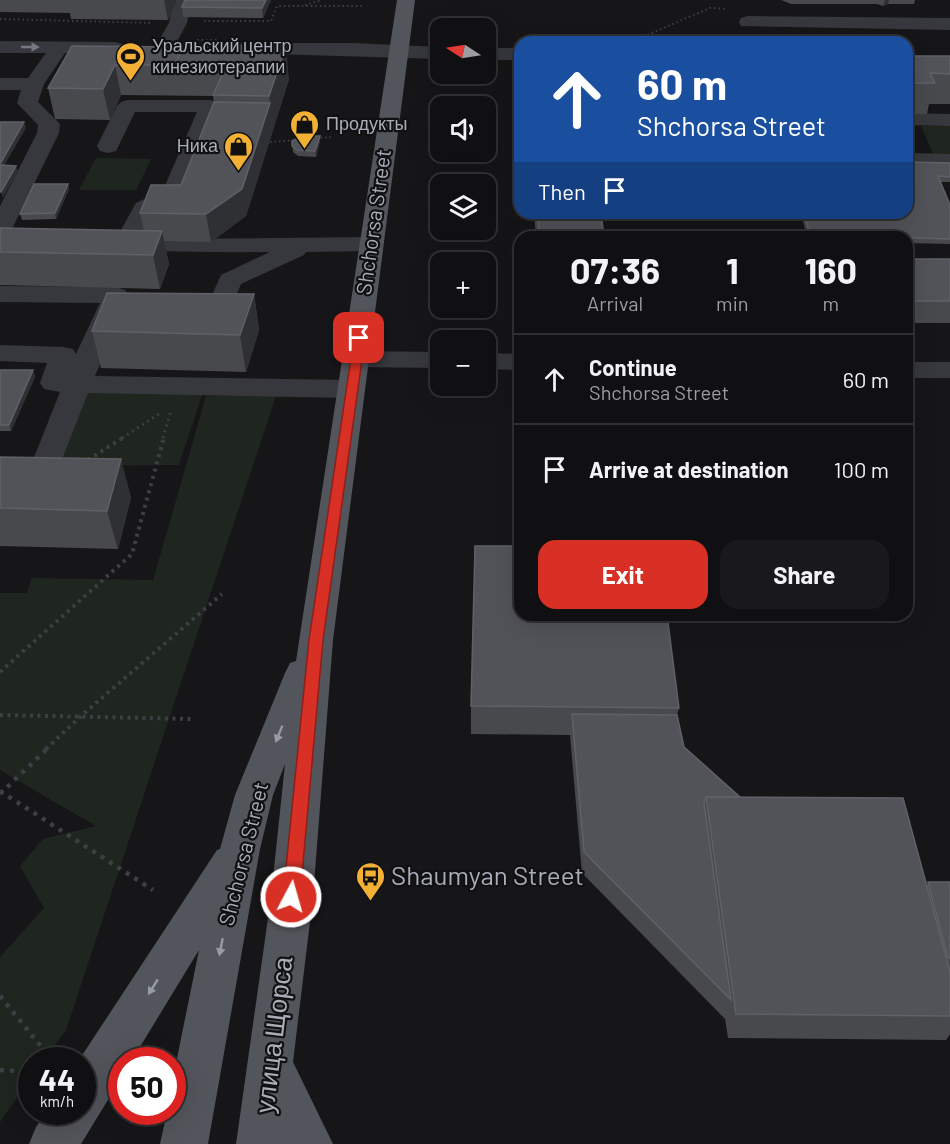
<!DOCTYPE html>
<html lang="en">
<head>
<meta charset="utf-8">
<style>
  body { margin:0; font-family:Barlow,sans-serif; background:#19191b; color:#f1f3f6; height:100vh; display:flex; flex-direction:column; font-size:22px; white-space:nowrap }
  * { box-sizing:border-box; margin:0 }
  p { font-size:20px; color:#9c9d9f }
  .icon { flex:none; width:33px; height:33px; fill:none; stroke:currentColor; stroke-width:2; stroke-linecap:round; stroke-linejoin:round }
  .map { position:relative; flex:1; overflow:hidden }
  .drawer { position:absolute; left:514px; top:231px; width:399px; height:390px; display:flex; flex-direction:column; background:#101012; border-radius:18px; box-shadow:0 6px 24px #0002,0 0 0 2px #303032 }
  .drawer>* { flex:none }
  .top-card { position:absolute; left:514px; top:36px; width:399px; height:183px; border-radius:18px; box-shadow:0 6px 24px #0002,0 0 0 2px #303032; background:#1a4fa0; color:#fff; overflow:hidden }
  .needle { width:39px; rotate:282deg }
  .controls { position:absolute; left:430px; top:18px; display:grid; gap:12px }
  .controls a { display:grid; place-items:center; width:66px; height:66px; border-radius:12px; background:#101012; box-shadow:0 6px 24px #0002,0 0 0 2px #303032; font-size:30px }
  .speed { position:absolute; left:18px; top:1047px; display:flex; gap:12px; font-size:30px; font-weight:700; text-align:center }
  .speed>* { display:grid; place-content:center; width:78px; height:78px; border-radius:50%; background:#101012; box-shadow:0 6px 24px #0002,0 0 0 2px #303032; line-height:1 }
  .speed small { font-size:15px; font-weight:400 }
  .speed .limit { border:9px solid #d22; background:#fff; color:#111 }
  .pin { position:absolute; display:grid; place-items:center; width:51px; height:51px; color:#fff; margin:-26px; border-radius:12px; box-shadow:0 3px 9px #0006 }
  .me { position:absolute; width:66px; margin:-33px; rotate:6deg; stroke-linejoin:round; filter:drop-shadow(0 0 4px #0008) }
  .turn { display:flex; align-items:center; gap:21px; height:126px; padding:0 24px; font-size:27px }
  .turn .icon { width:78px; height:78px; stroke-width:2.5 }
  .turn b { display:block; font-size:42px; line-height:51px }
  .then { display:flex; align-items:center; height:57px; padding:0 24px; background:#0003; gap:12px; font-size:22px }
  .eta { display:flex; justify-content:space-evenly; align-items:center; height:102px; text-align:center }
  .eta b { font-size:36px; font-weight:700; line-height:42px }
  .button { display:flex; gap:12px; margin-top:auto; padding:12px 24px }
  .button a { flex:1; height:69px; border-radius:18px; background:#d93025; color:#fff; font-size:24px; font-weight:700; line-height:69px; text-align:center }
  .button a+a { background:#19191b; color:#f1f3f6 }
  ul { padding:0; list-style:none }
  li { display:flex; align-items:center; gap:18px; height:90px; padding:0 24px; border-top:2px solid #303032 }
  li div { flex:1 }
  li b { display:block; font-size:22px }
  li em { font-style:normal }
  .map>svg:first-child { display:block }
</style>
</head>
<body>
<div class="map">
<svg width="950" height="1144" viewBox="0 0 950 1144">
  <rect width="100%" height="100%" fill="#161618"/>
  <g fill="#1e261f">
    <polygon points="921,126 950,126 950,157 934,156"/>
    <polygon points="96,158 151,159 136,190 79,190"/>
    <polygon points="81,388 203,392 179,465 52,466"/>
    <polygon points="206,396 276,396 66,1030 44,1060 32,1060 31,1078 0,1122 0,957 44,908 20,866 43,839 96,826 0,770 0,593 27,593 32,578 153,580"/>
  </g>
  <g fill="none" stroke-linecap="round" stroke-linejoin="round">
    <g stroke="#3d3f44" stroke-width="2" stroke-dasharray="1.5 3" stroke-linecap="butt">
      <polyline points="305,5 322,0"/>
      <polyline points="0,19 152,23"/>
      <polyline points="204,21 271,21 277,6 362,6"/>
      <polyline points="197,40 219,40"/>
      <polyline points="631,42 710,8 727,9"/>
      <polyline points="316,138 333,137"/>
      <polyline points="270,142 297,140"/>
    </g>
    <g stroke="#3d3f44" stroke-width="3" stroke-dasharray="2 4" stroke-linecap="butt">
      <polyline points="122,438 162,412"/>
      <polyline points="163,438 171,410"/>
    </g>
    <g stroke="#3d3f44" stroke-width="4" stroke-dasharray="3 4.5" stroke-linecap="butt">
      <polyline points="88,460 124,437"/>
      <polyline points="0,672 132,554 164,437"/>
      <polyline points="0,715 193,719"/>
      <polyline points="46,749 81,716 222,594"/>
    </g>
    <g stroke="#3d3f44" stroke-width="4.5" stroke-dasharray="4 6" stroke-linecap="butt">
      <polyline points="0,791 153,890"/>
      <polyline points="0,794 48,748"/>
      <polyline points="0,996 52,1060"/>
      <polyline points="0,1070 32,1072"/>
    </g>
    <g fill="#37383d" fill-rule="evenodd">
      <polygon points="174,0 192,0 187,23 171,53 157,53 154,49 169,23"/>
      <polygon points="748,16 950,18 950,30 741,26 739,22 741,18"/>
      <path d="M 0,41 L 115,42 L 122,44 L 125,48 L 122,52 L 115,54 L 65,53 L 44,84 L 38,102 L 60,124 L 59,133 L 11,231 L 109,235 L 121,230 L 136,203 L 163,190 L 197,112 L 135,112 L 116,151 L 108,153 L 100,151 L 97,146 L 117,106 L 121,102 L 128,100 L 210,100 L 217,102 L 221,106 L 185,194 L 181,199 L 154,212 L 142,237 L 176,239 L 370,237 L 379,239 L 382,244 L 379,249 L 370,251 L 306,252 L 304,255 L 241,284 L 233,303 L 224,305 L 215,303 L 211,297 L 221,275 L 270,252 C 179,253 90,249 0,245 L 0,206 L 37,133 L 38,125 L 17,103 L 21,90 L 0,90 L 0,78 L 28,78 L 46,53 L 0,53 Z"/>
      <polygon points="242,43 352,43 441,47 441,59 235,53 232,49 235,45"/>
      <rect x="486" y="48" width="34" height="12"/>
      <polygon points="908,113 950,114 950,126 908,125"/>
      <polygon points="908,153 950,154 950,168 908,167"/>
      <polygon points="0,286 116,287 125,290 129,295 95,376 351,380 361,383 365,389 361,395 351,398 88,393 57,472 46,475 35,472 31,465 60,392 44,389 40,383 47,363 0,361 0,345 63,347 73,349 76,354 100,303 0,302"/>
      <polygon points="355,351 441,352 441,368 355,367 345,365 341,359 345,353"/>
      <polygon points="486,353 520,354 520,370 486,369"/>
      <rect x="908" y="362" width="42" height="16"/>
    </g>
    <polygon fill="#53555c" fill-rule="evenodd" points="397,0 415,0 333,640 313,897 293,1062 333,1144 236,1144 271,897 285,764 273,795 260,849 208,1144 160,1144 167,1112 172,1112 172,1083 199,950 132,1060 122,1060 122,1077 81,1144 29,1144 36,1127 47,1112 82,1112 82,1060 79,1060 217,850 220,849 235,795 285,673 290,663 296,661"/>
  </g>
  <g fill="#47494d">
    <polygon points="0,0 176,0 177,1 168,20 71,19 70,13 0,12"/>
    <polygon points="271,0 263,18 183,17 182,7"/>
    <polygon points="781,0 915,0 914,4 888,4 883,6 877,4 791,4"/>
    <rect x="452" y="20" width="18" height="8"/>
    <polygon points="72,46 182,47 289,79 246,216 211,242 164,241 169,264 160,289 0,285 0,228 144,231 140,213 181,185 214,103 213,96 121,95 110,120 55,119 48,88"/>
    <polygon points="908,56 950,56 950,104 929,104 927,114 908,114"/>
    <polygon points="292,141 320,141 316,157 298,156 293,152"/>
    <polygon points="950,163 950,182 940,182 950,205 950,244 908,243 908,237 807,237 801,213 908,213"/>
    <polygon points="68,184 69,189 56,219 22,220 20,214"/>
    <polygon points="534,213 601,213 604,237 536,237"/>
    <rect x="908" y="259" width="42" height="64"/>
    <polygon points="254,294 259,330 246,372 101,368 92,331"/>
    <polygon points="0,370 33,370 35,377 11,431 0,431"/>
    <polygon points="0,457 131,497 118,549 0,546"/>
    <polygon points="471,706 679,708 677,715 684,747 740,797 927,885 928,882 950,882 950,1034 946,1040 728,1038 725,1018 725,1019 582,873 570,735 471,734"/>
  </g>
  <g fill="#2f3033">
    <polygon points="164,0 176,0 177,1 168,20"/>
    <polygon points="266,0 271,0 263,18 262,8"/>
    <polygon points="885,0 889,0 888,4 883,6"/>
    <polygon points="286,46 289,79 246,216 211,242 206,214 270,103 269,96"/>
    <polygon points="115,65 121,95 110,120 103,89"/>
    <polygon points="24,122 26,128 1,171 0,164"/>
    <polygon points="320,136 320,141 316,157 315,151"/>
    <polygon points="16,166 18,171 3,198 1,192"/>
    <polygon points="68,184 69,189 56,219 55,213"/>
    <polygon points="162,231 169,264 160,289 153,255"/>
    <polygon points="254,294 259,330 246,372 240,335"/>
    <polygon points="33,370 35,377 11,431 9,425"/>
    <polygon points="121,459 131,497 118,549 107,511"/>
  </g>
  <g fill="#525359" stroke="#5f6168" stroke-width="1.5">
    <polygon points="185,0 266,0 262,8 182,7"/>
    <rect x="452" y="20" width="18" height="5"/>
    <polygon points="183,45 286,46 269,96 213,95 227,64 176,63"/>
    <polygon points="72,46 182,47 176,63 176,65 115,65 103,89 48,88"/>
    <polygon points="908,56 950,56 950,74 930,73 935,83 908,83"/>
    <polygon points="214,102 270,103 242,189 206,214 140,213 151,185 181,185"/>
    <polygon points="0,122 24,122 0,164"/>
    <polygon points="303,136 320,136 315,151 297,150 292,146 292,141"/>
    <polygon points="908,162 950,163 950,177 938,176 950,205 950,239 810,235 804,213 908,213"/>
    <polygon points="0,165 16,166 1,192 0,192"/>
    <polygon points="34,184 68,184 55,213 20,214"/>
    <polygon points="538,213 601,213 604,237 539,237"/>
    <polygon points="0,228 162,231 153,255 0,252"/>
    <rect x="908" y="259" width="42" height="42"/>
    <polygon points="107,293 254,294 240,335 92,331"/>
    <polygon points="0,370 33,370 9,425 0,425"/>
    <polygon points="0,457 121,459 107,511 0,508"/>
    <polygon points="475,546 520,546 520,615 667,615 679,708 471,706"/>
    <polygon points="572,714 677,715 684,747 740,797 706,797 704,803 731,1000 584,852"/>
    <polygon points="706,797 903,798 950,972 950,1016 736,1014"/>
    <polygon points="928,882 950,882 950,958 948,958"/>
  </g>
  <defs><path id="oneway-solid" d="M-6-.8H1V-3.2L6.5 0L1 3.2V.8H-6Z" transform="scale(1.5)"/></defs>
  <use fill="#757881" href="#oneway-solid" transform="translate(30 47)"/>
  <g fill="#979ba6">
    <use href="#oneway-solid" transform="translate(279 734) rotate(112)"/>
    <use href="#oneway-solid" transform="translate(221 947) rotate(101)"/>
    <use href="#oneway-solid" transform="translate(153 987) rotate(122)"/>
  </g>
  <polygon fill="#d93025" stroke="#8d1f18" stroke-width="1.5" points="359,334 365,338 323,640 300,897 297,902 291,905 285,902 283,897 309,640 354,338"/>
  <defs>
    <symbol id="stadium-pin" viewBox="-11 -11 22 30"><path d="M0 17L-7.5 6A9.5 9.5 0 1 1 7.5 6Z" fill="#f2b134" stroke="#111113"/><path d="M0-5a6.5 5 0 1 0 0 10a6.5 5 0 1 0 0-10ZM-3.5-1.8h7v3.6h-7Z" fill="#111"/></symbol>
    <symbol id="shop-pin" viewBox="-11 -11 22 30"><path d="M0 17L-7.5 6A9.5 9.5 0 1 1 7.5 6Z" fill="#f2b134" stroke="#111113"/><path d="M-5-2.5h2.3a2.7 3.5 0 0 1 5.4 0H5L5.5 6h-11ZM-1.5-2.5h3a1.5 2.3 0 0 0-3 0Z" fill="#111"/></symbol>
    <symbol id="bus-pin" viewBox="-11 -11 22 30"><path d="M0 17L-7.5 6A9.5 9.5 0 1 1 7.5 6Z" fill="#f2b134" stroke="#111113"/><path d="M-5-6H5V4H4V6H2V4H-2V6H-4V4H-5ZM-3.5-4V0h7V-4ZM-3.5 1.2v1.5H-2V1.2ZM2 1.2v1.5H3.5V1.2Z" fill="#111"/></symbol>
  </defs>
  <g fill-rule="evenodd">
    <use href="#stadium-pin" x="114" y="40" width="33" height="45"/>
    <use href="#shop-pin" x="288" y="108" width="33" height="45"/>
    <use href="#shop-pin" x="222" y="130" width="33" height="45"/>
    <use href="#bus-pin" x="354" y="860" width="33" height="45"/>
  </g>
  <g text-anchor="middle" stroke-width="4.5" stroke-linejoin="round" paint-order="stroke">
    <g font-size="18" fill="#a8adb8" stroke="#111113" text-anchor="start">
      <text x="152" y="52">Уральский центр<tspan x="152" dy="21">кинезиотерапии</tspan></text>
      <text x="326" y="130">Продукты</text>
      <text x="218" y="152" text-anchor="end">Ника</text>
    </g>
    <g font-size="21" fill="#a8adb8" stroke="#111113">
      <text transform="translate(374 222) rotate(-82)" y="7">Shchorsa Street</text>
      <text transform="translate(244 854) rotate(-76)" y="7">Shchorsa Street</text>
    </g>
    <g font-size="26" fill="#a8adb8" stroke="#111113" text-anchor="start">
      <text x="391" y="885">Shaumyan Street</text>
    </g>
    <g font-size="26" fill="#a8adb8" stroke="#111113">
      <text transform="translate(274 1035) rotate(-83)" y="9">улица Щорса</text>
    </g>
  </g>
</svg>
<div class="controls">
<a><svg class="needle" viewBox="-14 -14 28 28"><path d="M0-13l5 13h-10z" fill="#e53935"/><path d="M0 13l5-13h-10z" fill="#9c9d9f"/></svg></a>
<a><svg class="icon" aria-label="sound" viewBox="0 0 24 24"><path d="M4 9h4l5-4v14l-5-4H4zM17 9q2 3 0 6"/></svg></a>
<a><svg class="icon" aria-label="layers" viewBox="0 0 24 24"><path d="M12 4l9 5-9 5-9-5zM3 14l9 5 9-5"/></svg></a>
<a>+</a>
<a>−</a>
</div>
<div class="speed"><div>44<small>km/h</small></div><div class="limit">50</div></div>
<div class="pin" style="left:359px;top:338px;background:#d93025"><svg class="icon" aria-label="arrive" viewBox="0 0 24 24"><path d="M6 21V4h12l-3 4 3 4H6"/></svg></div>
<svg class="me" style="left:291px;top:897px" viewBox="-20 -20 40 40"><circle r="17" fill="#d93025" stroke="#fff" stroke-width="3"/><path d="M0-11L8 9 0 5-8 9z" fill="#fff"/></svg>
<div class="top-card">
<div class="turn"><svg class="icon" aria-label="ahead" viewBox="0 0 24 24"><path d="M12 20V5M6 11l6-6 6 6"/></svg><div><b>60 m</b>Shchorsa Street</div></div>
<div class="then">Then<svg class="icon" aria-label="arrive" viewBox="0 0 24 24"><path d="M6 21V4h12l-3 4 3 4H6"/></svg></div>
</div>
<section class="drawer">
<div class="eta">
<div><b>07:36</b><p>Arrival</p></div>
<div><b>1</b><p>min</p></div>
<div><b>160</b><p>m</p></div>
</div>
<ul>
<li><svg class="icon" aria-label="ahead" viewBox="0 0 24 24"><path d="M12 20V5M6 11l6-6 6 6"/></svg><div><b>Continue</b><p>Shchorsa Street</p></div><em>60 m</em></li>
<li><svg class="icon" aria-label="arrive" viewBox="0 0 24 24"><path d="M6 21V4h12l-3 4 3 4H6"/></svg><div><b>Arrive at destination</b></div><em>100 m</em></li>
</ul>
<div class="button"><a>Exit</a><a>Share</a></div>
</section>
</div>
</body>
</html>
